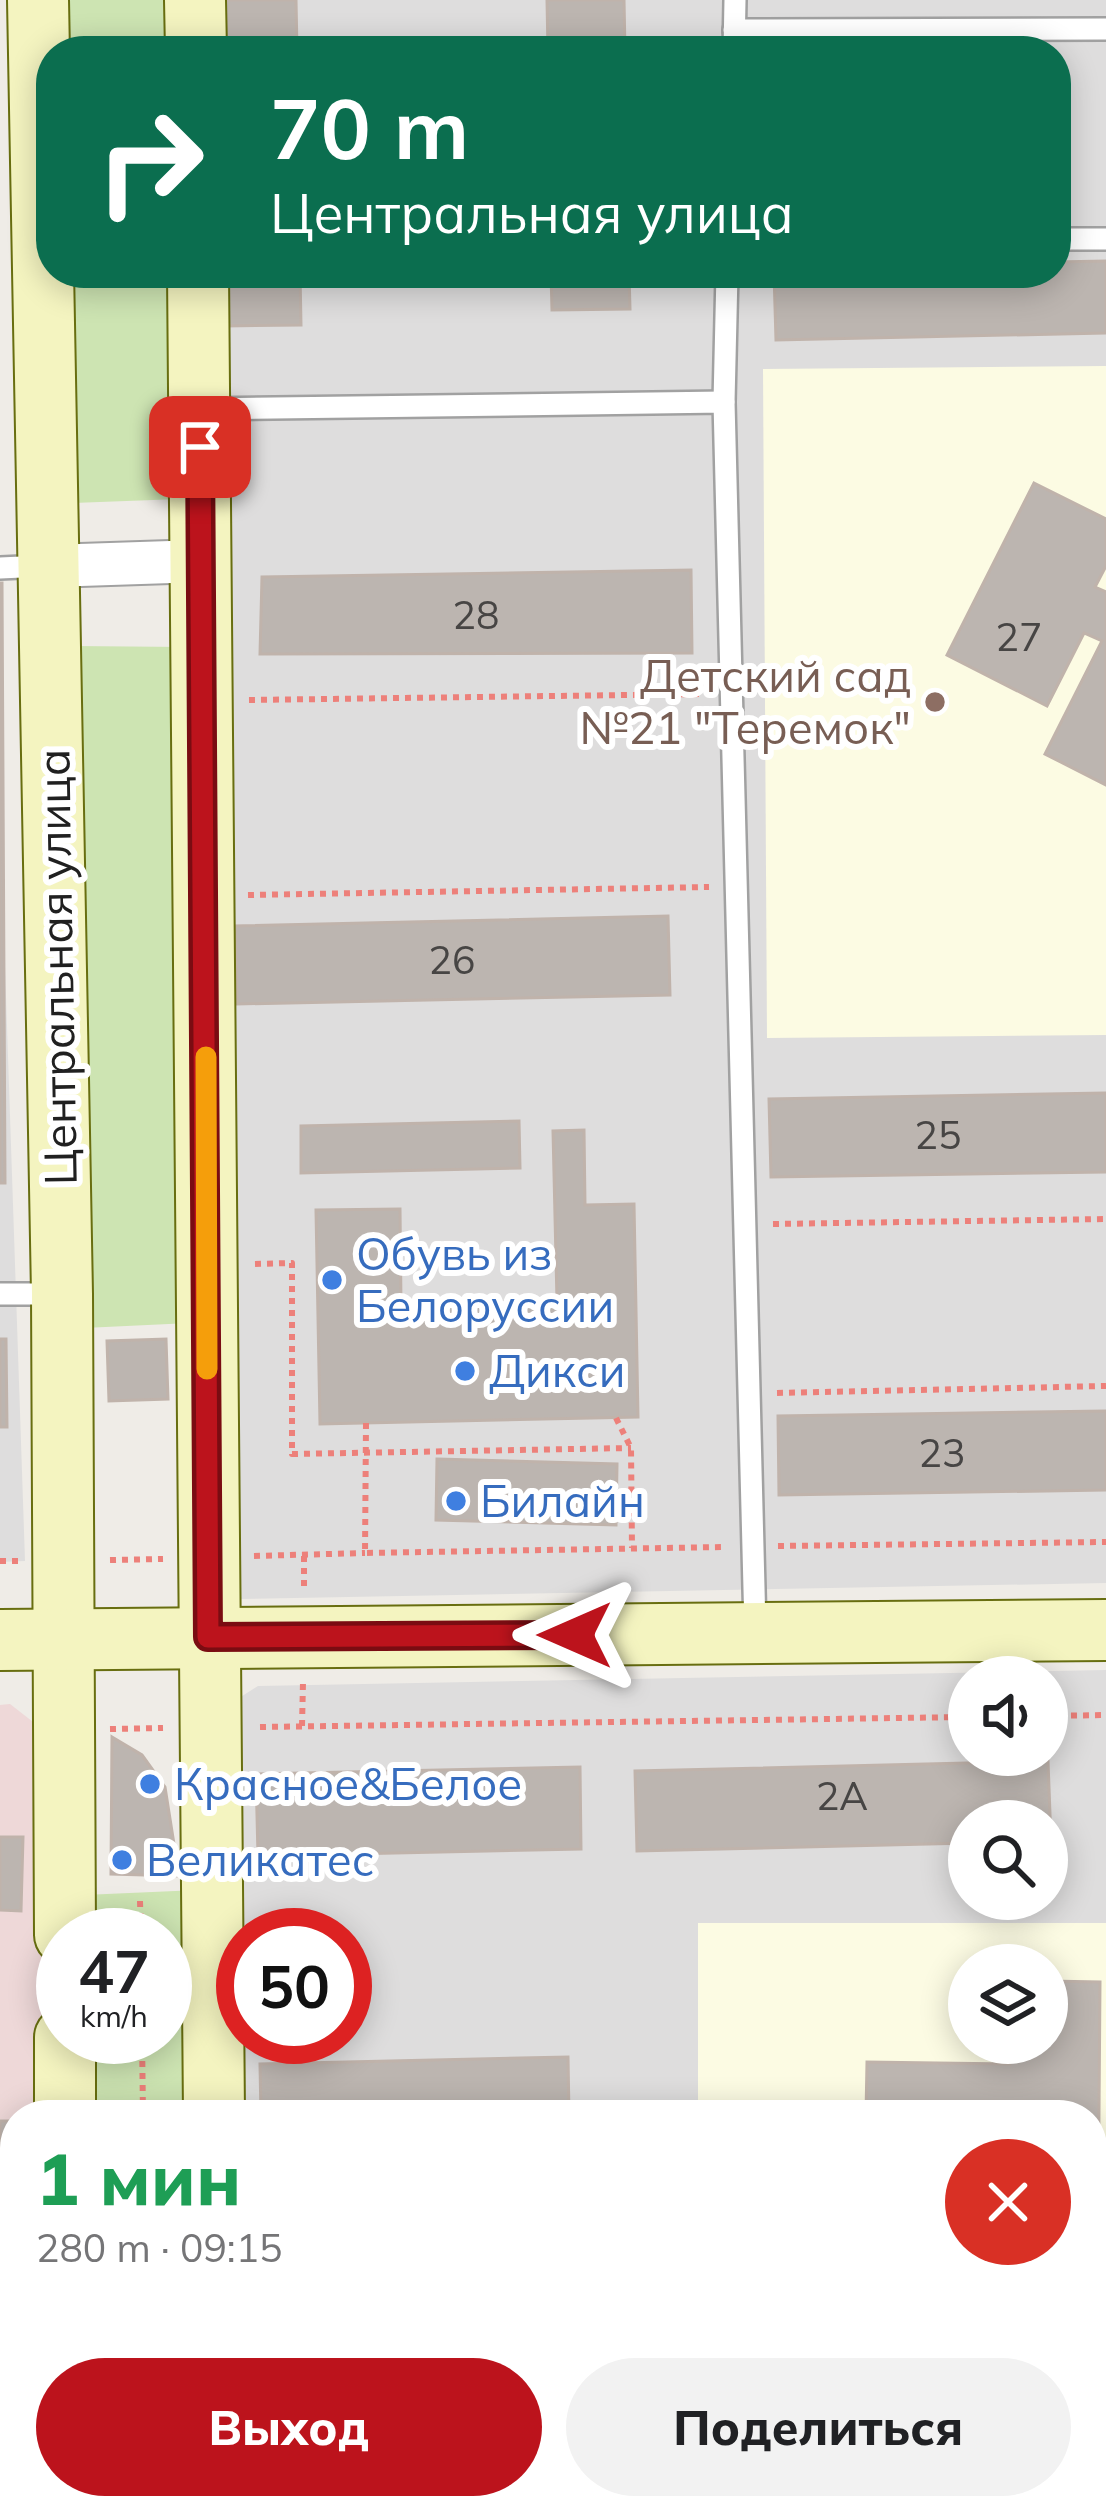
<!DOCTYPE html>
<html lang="ru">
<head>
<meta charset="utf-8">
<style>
  body { margin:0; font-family:Mulish,sans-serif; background:#f2f2f2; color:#202124; height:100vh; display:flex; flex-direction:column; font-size:45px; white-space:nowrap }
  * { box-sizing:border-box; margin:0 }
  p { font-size:39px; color:#757577 }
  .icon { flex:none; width:66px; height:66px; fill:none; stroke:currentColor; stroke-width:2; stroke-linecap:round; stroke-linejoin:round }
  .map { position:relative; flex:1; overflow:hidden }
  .side { position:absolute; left:0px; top:2100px; width:1107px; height:420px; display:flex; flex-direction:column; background:#fff; border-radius:48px 48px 0 0; box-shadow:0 6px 30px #0003 }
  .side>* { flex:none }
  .guide { position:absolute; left:36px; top:36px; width:1035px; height:252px; border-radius:48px; box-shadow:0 6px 30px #0003; background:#0b6e4f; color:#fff; overflow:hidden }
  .fabs { position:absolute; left:948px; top:1656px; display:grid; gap:24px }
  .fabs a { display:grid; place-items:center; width:120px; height:120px; border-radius:50%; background:#fff; box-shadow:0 6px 30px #0003; font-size:60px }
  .speed { position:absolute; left:36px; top:1908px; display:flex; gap:24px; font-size:60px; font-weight:700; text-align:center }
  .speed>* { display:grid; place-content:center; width:156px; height:156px; border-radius:50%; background:#fff; box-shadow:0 6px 30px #0003; line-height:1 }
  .speed small { font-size:30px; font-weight:400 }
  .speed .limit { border:18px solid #d22; background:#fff; color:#111 }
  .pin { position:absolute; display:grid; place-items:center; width:102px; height:102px; color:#fff; margin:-51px; border-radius:24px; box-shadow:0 6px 18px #0006 }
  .me { position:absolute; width:132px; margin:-66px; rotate:270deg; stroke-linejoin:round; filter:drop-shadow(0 0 9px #0008) }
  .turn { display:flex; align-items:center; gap:42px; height:252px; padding:0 36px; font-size:54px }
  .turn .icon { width:156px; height:156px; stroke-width:2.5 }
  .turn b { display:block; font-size:84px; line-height:102px }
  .round { display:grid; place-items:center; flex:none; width:126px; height:126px; border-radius:63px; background:#f2f2f2 }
  .overview { display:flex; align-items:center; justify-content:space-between; height:204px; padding:0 36px }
  h1 { font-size:72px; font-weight:800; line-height:90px; color:#1e9e55 }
  .button { display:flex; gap:24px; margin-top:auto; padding:24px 36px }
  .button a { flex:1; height:138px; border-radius:72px; background:#bc131c; color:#fff; font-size:48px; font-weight:800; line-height:138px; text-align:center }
  .button a+a { background:#f2f2f2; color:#202124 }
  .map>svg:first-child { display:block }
</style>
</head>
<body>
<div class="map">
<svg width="1106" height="2520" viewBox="0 0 1106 2520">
  <rect width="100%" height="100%" fill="#efece7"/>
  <g fill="#dedddd" fill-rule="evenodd">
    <polygon points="208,0 1106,0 1106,1583 238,1599 211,273 1056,273 1056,51 209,51"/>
    <polygon points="0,819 25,1561 0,1562"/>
    <path d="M 1106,1670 L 1106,2520 L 230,2520 L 230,2505 L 1092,2505 L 1092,2115 L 226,2115 L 228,1705 L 258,1686 ZM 969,1677 L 1047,1677 L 1047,1755 L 969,1755 ZM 969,1821 L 1047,1821 L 1047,1899 L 969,1899 ZM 243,1935 L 345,1935 L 345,2037 L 243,2037 ZM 969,1965 L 1047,1965 L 1047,2043 L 969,2043 Z"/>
    <polygon points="0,2230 15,2231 15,2505 52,2505 52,2520 0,2520"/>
  </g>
  <polygon fill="#eed8d8" points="10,1704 51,1736 51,2115 15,2115 15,2231 0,2230 0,1705"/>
  <g fill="#fcfbe3" fill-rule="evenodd">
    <polygon points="1106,366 1106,1035 767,1038 763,369"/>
    <path d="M 698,1923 L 1106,1923 L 1106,2313 L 1092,2313 L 1092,2115 L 698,2115 ZM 969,1965 L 1047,1965 L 1047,2043 L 969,2043 Z"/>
    <polygon points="1092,2500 1106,2500 1106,2520 675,2520 674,2505 1092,2505"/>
  </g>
  <g fill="#cde4b2">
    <polygon points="66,0 172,0 173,51 66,51"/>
    <polygon points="70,273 176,273 180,499 73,503"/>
    <polygon points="72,646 186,647 190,1323 84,1328"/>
    <polygon points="198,1890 196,2115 86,2115 85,2037 165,2037 165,1935 84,1935 84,1895"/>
  </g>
  <g fill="#bcb5b0" stroke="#c0b3ab" stroke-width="3">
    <polygon points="220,0 296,0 297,51 220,51"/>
    <polygon points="547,0 624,0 625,51 548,51"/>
    <polygon points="1106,261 1106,333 776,340 774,273 1056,273 1056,262"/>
    <polygon points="224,273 300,273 301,325 225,326"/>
    <polygon points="551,273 629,273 630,309 552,310"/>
    <polygon points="1034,483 1106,519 1106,566 1095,587 1106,592 1106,785 1045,754 1102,641 1084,633 1047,706 947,655"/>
    <polygon points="691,570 692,653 260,654 262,577"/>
    <polygon points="2,583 5,1183 0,1183 0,583"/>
    <polygon points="668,916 670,995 237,1004 235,926"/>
    <polygon points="1106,1093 1106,1172 771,1177 769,1099"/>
    <polygon points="519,1121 520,1168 301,1173 301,1126"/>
    <polygon points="584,1130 585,1205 634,1204 638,1417 320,1424 316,1210 400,1209 401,1304 557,1301 553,1131"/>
    <polygon points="0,1339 6,1339 7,1427 0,1427"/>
    <polygon points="166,1339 168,1399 109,1401 107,1341"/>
    <polygon points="1106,1411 1106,1490 779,1495 778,1416"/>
    <polygon points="437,1459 617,1464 616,1525 436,1520"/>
    <polygon points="112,1737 142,1755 165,1787 179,1876 111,1874"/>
    <polygon points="1048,1761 1051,1841 1047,1821 969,1821 969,1843 637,1851 635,1771"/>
    <polygon points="580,1767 581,1849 258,1856 256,1774"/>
    <polygon points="0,1837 23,1837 21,1911 0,1910"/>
    <polygon points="1047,1981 1100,1982 1098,2240 1092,2240 1092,2115 866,2115 867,2062 1010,2064 1011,2043 1047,2043"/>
    <polygon points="568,2057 569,2115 261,2115 260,2064"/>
    <rect x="0" y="2121" width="15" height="101"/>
    <polygon points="553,2505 630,2505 631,2520 553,2520"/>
  </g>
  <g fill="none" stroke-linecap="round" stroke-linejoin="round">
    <defs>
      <g id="lane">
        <polyline points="734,30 1106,29"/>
        <polyline points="734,51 735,0"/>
        <polyline points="1056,239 1106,239"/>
        <polyline points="724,402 727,273"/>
        <polyline points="206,409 724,402 755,1628"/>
        <polyline points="0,568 43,566"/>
        <polyline points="0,1294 56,1294"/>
        <polyline points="0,2240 15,2240"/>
        <polyline points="0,2496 15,2497"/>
      </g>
      <polyline id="street" points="50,566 201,561"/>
      <g id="secondary">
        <polyline points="38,0 62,1294 65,1935"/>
        <polyline points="195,0 196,51"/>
        <polyline points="198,273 214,2115"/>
        <polyline points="0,1640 1106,1630"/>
        <polyline points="65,2115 65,2037"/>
        <polyline points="66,2505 66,2520"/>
        <polyline points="216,2505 217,2520"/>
      </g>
    </defs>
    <use href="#lane" stroke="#a1a1a1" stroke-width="26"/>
    <use href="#street" stroke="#a1a1a1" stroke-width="46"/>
    <use href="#secondary" stroke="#686e10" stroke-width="64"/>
    <g stroke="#ed807a" stroke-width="6" stroke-dasharray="6 6" stroke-linecap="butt">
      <polyline points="249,700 704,694"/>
      <polyline points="248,895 709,887"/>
      <polyline points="773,1224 1106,1219"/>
      <polyline points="255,1264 292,1263 292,1454 631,1448"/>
      <polyline points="777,1393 1106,1386"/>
      <polyline points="616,1418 631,1448 632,1548"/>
      <polyline points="366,1423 365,1553 723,1547"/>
      <polyline points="778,1546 1106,1542"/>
      <polyline points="254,1556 365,1553"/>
      <polyline points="304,1556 304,1591"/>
      <polyline points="110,1560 163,1559"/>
      <polyline points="0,1561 19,1561"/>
      <polyline points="1047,1716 1106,1715"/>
      <polyline points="302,1726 303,1682"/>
      <polyline points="260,1727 969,1717"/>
      <polyline points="110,1729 163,1728"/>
      <polyline points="140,1901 141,1935"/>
      <polyline points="142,2037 143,2115"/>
    </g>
    <use href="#lane" stroke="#fff" stroke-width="21"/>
    <use href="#street" stroke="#fff" stroke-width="42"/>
    <use href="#secondary" stroke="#f4f4c0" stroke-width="60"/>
  </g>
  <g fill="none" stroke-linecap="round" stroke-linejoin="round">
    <defs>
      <polyline id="route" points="200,447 208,1637 575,1635"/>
    </defs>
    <use href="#route" stroke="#7a0c12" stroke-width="30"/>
    <use href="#route" stroke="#bc131c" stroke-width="21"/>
    <polyline stroke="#f59e0b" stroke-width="21" points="206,1057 207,1369"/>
  </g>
  <circle fill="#8d6e63" stroke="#fff" stroke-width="4.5" cx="935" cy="702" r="12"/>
  <g fill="#3f7fe0" stroke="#fff" stroke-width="4.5">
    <circle cx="332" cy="1280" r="12"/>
    <circle cx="465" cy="1371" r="12"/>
    <circle cx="456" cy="1501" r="12"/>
    <circle cx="150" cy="1784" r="12"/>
    <circle cx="122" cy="1860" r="12"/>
  </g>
  <g text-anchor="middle" stroke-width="12" stroke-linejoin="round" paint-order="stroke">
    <g font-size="39" fill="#474544">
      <text x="476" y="629">28</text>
      <text x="1019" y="651">27</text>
      <text x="452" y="974">26</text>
      <text x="938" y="1149">25</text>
      <text x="942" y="1467">23</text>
      <text x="842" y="1810">2А</text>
    </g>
    <g font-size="45" fill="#785e54" stroke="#fff" text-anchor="end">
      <text x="911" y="692">Детский сад<tspan x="911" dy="52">№21 "Теремок"</tspan></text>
    </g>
    <g font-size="45" fill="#202020" stroke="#fff">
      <text transform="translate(57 967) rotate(-91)" y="16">Центральная улица</text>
    </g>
    <g font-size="45" fill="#366cbe" stroke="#fff" text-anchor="start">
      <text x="356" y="1270">Обувь из<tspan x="356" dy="52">Белоруссии</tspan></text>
      <text x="489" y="1387">Дикси</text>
      <text x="480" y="1517">Билайн</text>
      <text x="174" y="1800">Красное&amp;Белое</text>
      <text x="146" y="1876">Великатес</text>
    </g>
  </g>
</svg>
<div class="fabs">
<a><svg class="icon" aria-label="sound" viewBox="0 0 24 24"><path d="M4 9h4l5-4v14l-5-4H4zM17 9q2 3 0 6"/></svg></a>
<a><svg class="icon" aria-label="search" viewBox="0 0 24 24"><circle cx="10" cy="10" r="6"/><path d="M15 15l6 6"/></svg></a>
<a><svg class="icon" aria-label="layers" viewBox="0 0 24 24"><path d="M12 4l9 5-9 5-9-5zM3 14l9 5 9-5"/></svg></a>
</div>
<div class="speed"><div>47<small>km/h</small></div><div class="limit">50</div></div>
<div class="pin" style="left:200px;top:447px;background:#d93025"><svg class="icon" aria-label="arrive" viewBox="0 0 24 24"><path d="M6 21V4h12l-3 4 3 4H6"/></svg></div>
<svg class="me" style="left:575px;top:1635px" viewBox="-20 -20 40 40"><path d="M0-17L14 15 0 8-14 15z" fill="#bc131c" stroke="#fff" stroke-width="4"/></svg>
<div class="guide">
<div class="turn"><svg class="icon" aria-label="right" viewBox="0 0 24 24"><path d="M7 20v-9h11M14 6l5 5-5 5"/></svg><div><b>70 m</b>Центральная улица</div></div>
</div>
<section class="side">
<div class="overview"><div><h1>1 мин</h1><p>280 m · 09:15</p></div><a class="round" style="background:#d93025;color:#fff"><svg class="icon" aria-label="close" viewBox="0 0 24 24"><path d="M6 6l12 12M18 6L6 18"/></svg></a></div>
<div class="button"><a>Выход</a><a>Поделиться</a></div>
</section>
</div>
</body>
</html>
